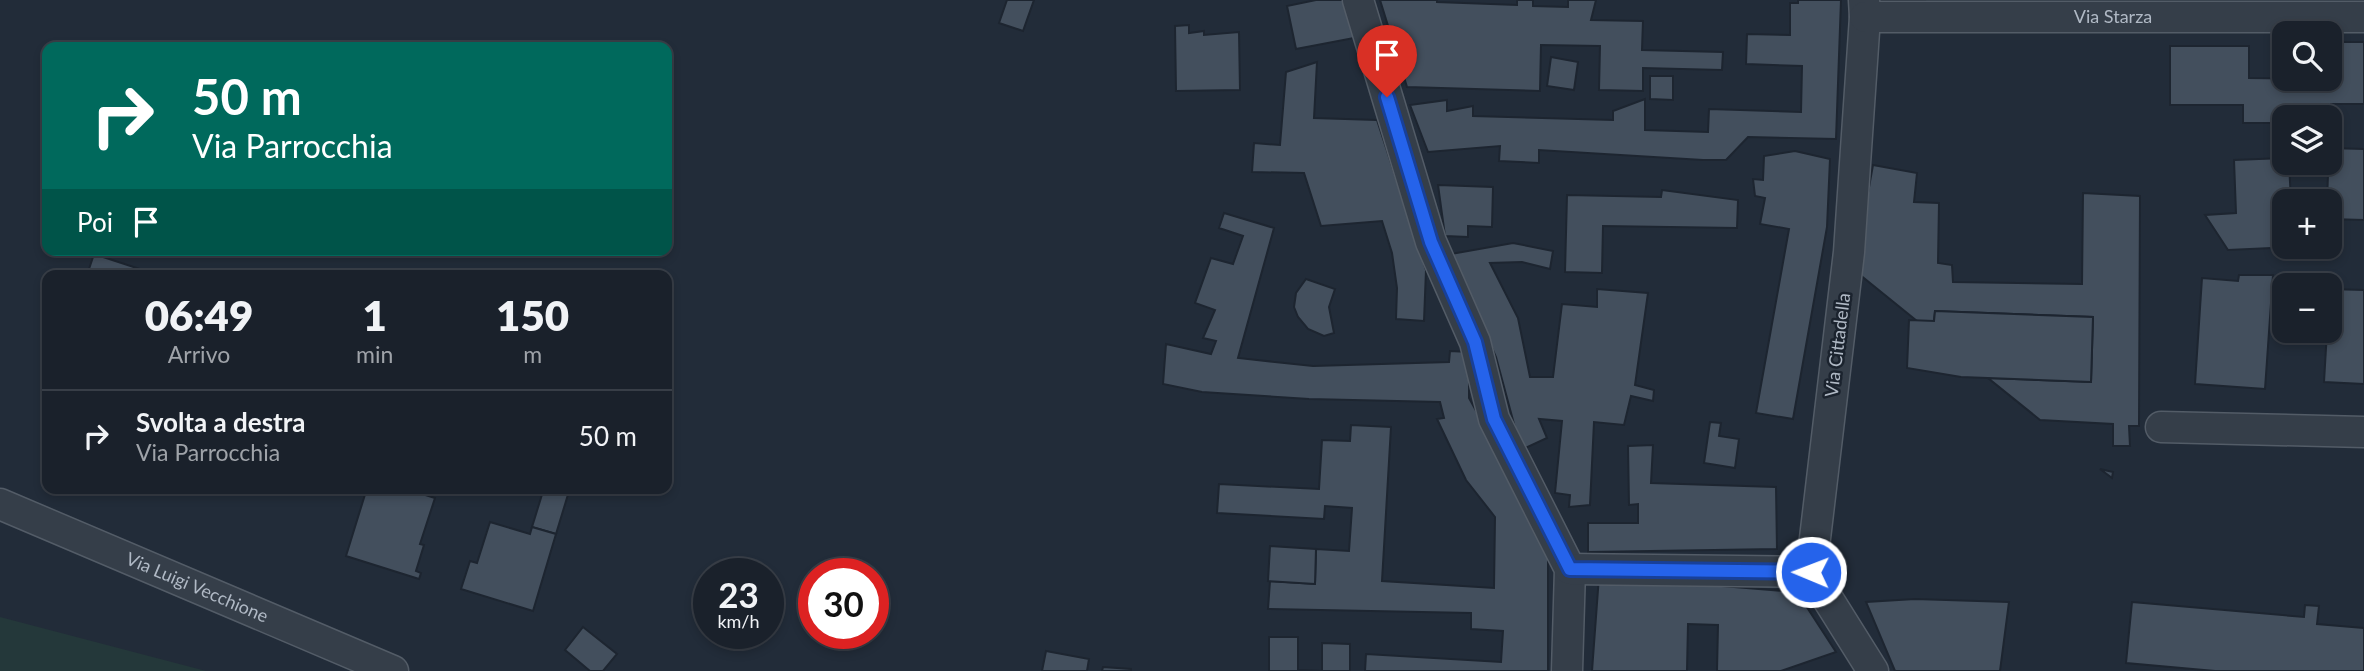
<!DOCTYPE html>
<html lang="it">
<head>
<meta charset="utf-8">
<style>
  body { margin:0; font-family:Lato,sans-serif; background:#232933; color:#f1f3f6; height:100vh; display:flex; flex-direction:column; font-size:26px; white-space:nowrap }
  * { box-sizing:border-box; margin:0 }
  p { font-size:23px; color:#9fa3a9 }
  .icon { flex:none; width:38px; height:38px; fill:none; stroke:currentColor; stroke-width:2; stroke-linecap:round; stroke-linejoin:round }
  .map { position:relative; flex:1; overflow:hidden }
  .panel { position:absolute; left:42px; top:270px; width:630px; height:224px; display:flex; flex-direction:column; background:#1a212b; border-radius:14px; box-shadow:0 4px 10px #0003,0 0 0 2px #383e47 }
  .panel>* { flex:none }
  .guide { position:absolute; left:42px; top:42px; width:630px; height:214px; border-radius:14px; box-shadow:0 4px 10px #0003,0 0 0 2px #383e47; background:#00695c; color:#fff; overflow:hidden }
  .controls { position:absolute; left:2272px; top:21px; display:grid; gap:14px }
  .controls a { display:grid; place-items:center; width:70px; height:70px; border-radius:14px; background:#1a212b; box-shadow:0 4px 10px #0003,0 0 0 2px #383e47; font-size:35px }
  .speed { position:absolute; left:693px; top:558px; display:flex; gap:14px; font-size:35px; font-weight:700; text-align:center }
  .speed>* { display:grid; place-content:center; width:91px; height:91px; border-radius:50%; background:#1a212b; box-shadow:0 4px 10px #0003,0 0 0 2px #383e47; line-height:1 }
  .speed small { font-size:18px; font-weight:400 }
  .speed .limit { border:10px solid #d22; background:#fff; color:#111 }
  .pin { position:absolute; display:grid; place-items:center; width:60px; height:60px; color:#fff; margin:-72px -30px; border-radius:50% 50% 50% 0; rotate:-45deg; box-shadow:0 0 7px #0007 }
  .pin .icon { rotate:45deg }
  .me { position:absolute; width:77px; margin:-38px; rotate:271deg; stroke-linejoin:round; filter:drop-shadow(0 0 5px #0008) }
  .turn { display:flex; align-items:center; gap:24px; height:147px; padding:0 35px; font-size:32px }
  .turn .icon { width:91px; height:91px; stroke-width:2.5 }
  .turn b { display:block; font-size:49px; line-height:60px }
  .then { display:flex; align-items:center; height:66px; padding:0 35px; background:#0003; gap:14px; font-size:26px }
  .eta { display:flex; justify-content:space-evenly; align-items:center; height:119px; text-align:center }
  .eta b { font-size:42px; font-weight:800; line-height:49px }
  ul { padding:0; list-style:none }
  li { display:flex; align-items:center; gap:21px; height:91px; padding:0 35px; border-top:2px solid #383e47 }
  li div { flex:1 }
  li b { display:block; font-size:26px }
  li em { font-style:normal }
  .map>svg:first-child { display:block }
</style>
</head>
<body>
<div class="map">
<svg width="2364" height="671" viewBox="0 0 2364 671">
  <rect width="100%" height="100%" fill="#222c39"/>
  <polygon fill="#24383a" points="0,617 206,671 0,671"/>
  <g fill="#434f5d" stroke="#1d2530" stroke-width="2">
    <polygon points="1007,0 1034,0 1023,31 999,23"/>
    <polygon points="1316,0 1346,0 1354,38 1296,49 1287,6"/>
    <polygon points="1380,0 1437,0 1437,2 1517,5 1517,0 1533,0 1533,6 1568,7 1568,0 1596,0 1591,20 1643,21 1642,50 1723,52 1722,70 1643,68 1643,91 1599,90 1600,46 1541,45 1540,91 1407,87"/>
    <polygon points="1798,0 1841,0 1836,139 1748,137 1726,160 1703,160 1539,150 1539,163 1499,161 1500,146 1428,152 1410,105 1447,100 1447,111 1473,106 1473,116 1613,120 1613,111 1645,99 1645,130 1708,132 1709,109 1801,112 1802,66 1746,64 1747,34 1790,35 1790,3 1798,3"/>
    <polygon points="1881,0 1926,0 1882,5"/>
    <polygon points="1189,25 1189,33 1204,31 1204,35 1239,32 1240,90 1176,91 1175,26"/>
    <polygon points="2329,42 2364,42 2364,104 2331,104 2331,123 2329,117 2284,117 2284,123 2243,123 2243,105 2170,105 2170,46 2249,46 2249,78 2329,79"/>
    <polygon points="1551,57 1578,62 1574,90 1547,86"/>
    <polygon points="1317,62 1314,118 1377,120 1426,270 1424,321 1396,319 1397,288 1392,253 1382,221 1321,226 1304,173 1252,172 1254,143 1280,145 1286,72"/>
    <polygon points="1650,76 1673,76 1673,100 1650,99"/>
    <polygon points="2329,148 2364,149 2364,220 2329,219 2329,201 2327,201"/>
    <polygon points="1795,151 1830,159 1827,227 1793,419 1756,413 1789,229 1760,224 1765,198 1755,196 1753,179 1763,180 1764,156"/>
    <polygon points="2284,158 2284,163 2289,163 2291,201 2284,201 2284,247 2292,247 2228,250 2205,215 2236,213 2234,160"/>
    <polygon points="1873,165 1917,173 1914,202 1939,203 1938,263 1952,265 1953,282 2082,284 2083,193 2140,196 2139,426 2129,426 2130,446 2113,446 2113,424 2040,420 1988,378 2091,382 2093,317 1935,311 1934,321 1917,321 1854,270"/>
    <polygon points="1438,185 1493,187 1492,227 1468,226 1468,237 1445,236"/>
    <polygon points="1662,190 1738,200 1737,228 1603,226 1602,273 1565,272 1567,195 1661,197"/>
    <polygon points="1224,213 1274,228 1238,358 1313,366 1449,362 1450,351 1469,352 1469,398 1548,541 1548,671 1365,671 1366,654 1501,662 1503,631 1471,629 1471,613 1268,609 1270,581 1315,584 1316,549 1349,551 1352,508 1325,506 1324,519 1217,513 1219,484 1319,489 1322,440 1350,441 1351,425 1391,427 1382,581 1494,588 1495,517 1466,480 1437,419 1444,418 1440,402 1309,399 1202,392 1163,384 1166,344 1211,354 1216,341 1203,338 1215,310 1195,303 1211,258 1233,264 1243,236 1219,228"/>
    <polygon points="1513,243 1553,251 1550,269 1522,262 1490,263 1518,318 1530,377 1553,377 1562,304 1597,307 1597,289 1648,293 1635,385 1654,390 1653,401 1631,396 1624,425 1594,422 1590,505 1569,507 1570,495 1555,493 1562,421 1539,419 1547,438 1521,450 1496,357 1451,254"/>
    <polygon points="94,254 158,275 87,275"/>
    <polygon points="2239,275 2273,275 2265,389 2195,384 2202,278 2238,281"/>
    <polygon points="1306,279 1335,289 1329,307 1334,333 1324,336 1308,329 1298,317 1294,307 1296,293"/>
    <polygon points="2329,289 2364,290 2364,384 2324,382 2327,331 2329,331"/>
    <polygon points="1935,311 2093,317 2091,382 1961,377 1907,368 1909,320 1934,321"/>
    <polygon points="1710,422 1721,423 1719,436 1739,439 1735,468 1704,463"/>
    <polygon points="1653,445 1651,483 1776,487 1777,549 1588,552 1588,523 1638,523 1638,504 1629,505 1628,446"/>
    <polygon points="2100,469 2113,472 2112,478"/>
    <polygon points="367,488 403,488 435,498 420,544 424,545 416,571 421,573 419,579 346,556"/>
    <polygon points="544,488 570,488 556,534 532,527"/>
    <polygon points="490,522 530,534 532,527 556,534 533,611 461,589 470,561 477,563"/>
    <polygon points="1270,546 1316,549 1315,584 1268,581"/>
    <polygon points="1599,576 1797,592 1836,652 1781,671 1717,671 1718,625 1688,624 1687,671 1592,671"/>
    <polygon points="1915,599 2009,602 2000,671 1895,671 1866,602"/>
    <polygon points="2132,602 2304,617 2305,605 2319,606 2317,624 2364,628 2364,671 2215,671 2126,663"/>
    <polygon points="583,627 617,654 603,671 590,671 565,650"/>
    <polygon points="1269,637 1298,637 1298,670 1322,671 1322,643 1350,644 1350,671 1269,671"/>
    <polygon points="1046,651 1089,659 1087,671 1042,671"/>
    <polygon points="1103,667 1131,669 1131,671 1102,671"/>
  </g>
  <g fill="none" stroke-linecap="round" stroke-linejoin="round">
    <defs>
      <g id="minor">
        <polyline points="1358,0 1431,242 1475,342 1494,419 1570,569 1567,671"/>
        <polyline points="1864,0 1865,17 1849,252 1811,572 1873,671"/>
        <path id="s1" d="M 1865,17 L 2364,17"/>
        <polyline points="2161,427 2364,432"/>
        <path id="s2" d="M 0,504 L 393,671"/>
        <polyline points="1570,569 1811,572"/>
      </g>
    </defs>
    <use href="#minor" stroke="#535c67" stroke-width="33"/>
    <use href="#minor" stroke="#353e49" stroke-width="30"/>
  </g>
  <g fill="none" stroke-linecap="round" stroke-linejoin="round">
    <defs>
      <polyline id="route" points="1387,97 1431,242 1475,342 1494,419 1570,569 1811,572"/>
    </defs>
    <use href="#route" stroke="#184099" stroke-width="18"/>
    <use href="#route" stroke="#2563eb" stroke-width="12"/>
  </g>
  <g text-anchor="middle" stroke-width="5" stroke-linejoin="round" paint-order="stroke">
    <g font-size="18" fill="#b0b9c5" stroke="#1b232e">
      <text dy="6" stroke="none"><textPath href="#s1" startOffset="248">Via Starza</textPath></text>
      <text transform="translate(1838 345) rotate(-83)" y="6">Via Cittadella</text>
      <text dy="6" stroke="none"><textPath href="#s2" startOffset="214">Via Luigi Vecchione</textPath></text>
    </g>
  </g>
</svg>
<div class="controls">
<a><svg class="icon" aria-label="search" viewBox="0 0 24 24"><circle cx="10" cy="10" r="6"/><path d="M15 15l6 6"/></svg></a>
<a><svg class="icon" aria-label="layers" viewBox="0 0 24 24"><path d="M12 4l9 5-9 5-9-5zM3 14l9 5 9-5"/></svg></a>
<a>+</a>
<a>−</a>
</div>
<div class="speed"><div>23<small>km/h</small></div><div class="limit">30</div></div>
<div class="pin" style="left:1387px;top:97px;background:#d93025"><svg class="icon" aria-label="arrive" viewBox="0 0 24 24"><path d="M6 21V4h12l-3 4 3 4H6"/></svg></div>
<svg class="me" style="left:1811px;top:572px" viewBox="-20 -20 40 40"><circle r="17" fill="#2563eb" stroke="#fff" stroke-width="3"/><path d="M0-11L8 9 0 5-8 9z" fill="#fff"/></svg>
<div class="guide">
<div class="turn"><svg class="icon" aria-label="right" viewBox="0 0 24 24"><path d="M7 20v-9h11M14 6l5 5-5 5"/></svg><div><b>50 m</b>Via Parrocchia</div></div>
<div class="then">Poi<svg class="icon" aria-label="arrive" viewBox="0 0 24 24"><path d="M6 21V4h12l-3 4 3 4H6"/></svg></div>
</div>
<section class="panel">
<div class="eta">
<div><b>06:49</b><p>Arrivo</p></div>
<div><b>1</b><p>min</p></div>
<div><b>150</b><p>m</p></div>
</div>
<ul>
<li><svg class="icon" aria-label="right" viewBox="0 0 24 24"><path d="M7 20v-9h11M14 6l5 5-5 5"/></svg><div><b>Svolta a destra</b><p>Via Parrocchia</p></div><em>50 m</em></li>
</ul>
</section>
</div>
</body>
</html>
